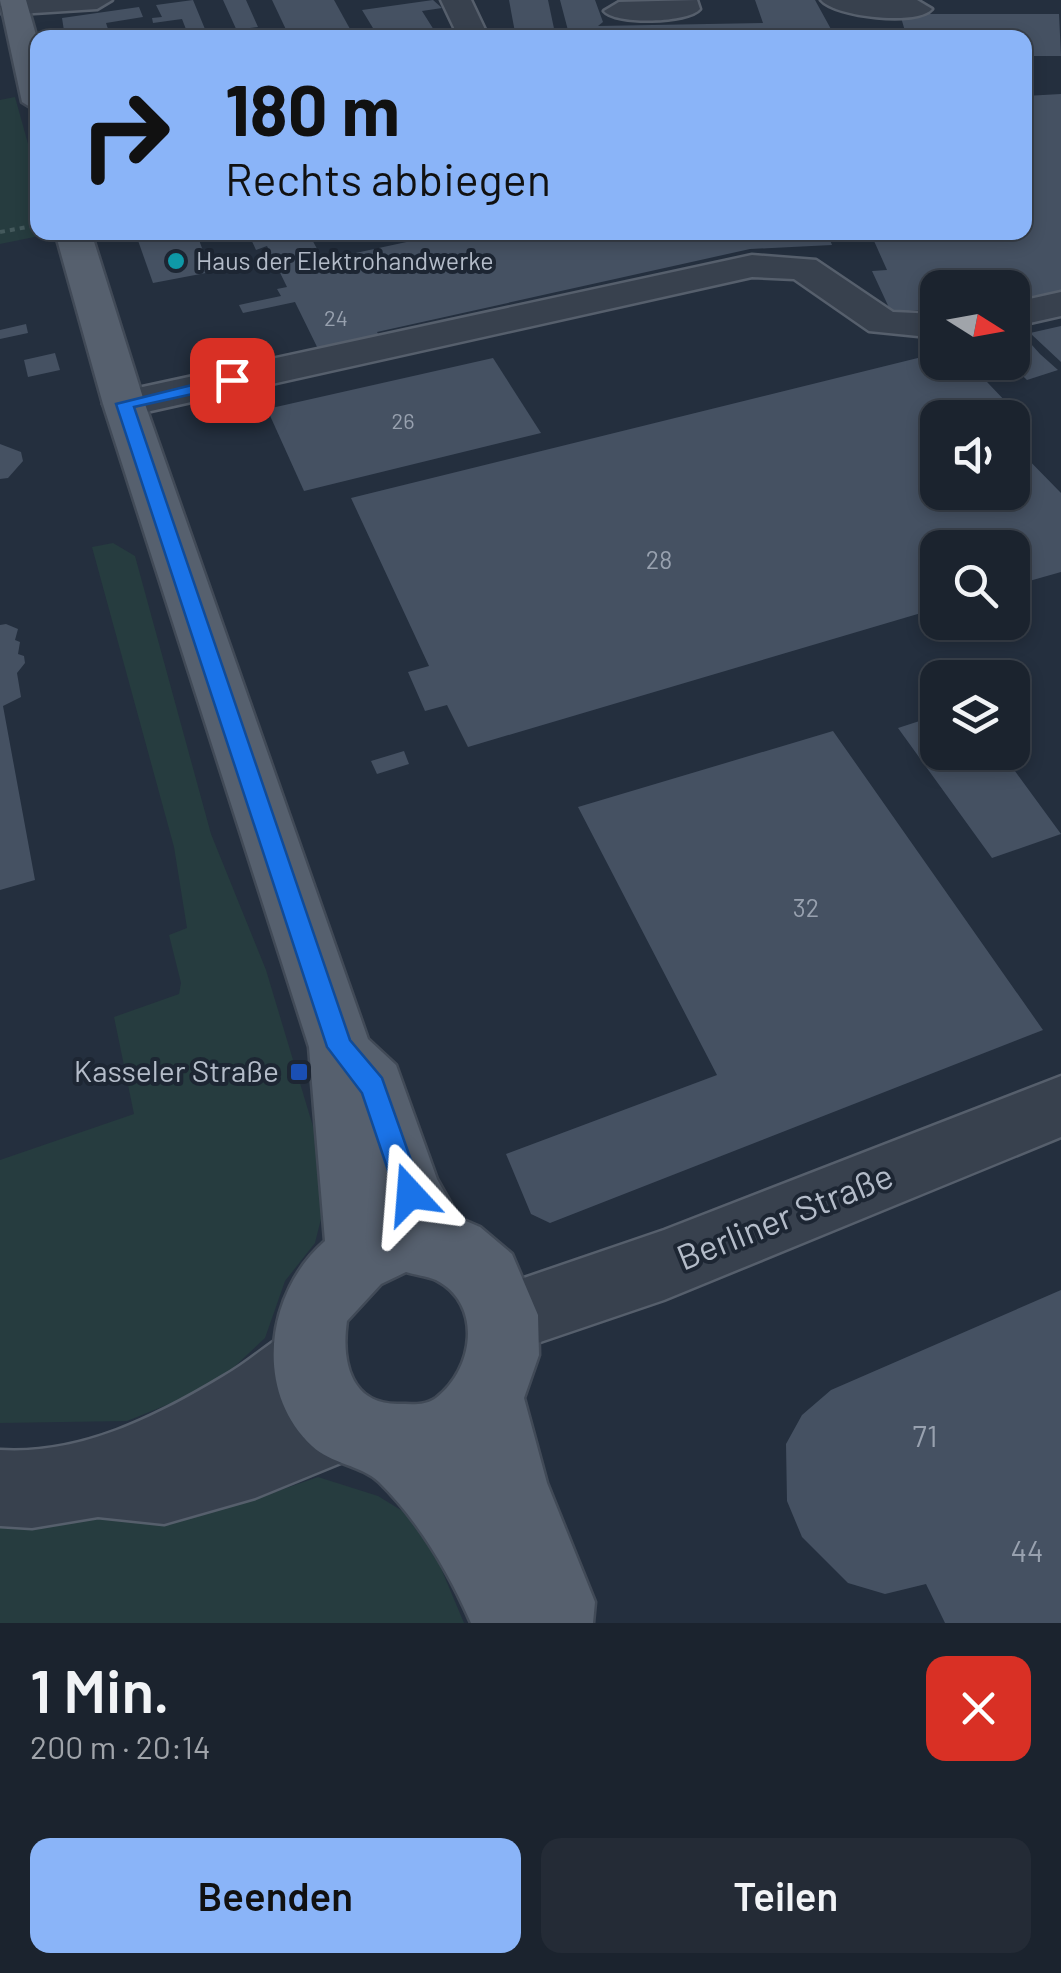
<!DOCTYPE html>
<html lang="de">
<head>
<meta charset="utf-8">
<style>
  body { margin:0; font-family:Barlow,sans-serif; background:#242b36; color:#f1f3f6; height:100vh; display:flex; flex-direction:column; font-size:38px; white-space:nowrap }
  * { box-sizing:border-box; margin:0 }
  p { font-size:32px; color:#a0a4aa }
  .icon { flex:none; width:55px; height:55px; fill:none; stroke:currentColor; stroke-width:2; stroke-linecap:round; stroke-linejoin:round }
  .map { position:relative; height:1623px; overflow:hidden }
  .panel { display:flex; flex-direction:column; background:#1b232e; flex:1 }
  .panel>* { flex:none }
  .guide { position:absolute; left:30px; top:30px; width:1002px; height:210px; border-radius:20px; box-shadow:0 5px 15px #0003,0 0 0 2px #39404a; background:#8ab4f8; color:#111; overflow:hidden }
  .needle { width:65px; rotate:101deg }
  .tools { position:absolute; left:920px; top:270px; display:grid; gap:20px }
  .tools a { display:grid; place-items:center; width:110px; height:110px; border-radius:20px; background:#1b232e; box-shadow:0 5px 15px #0003,0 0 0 2px #39404a; font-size:50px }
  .pin { position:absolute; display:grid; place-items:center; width:85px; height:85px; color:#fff; margin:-42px; border-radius:20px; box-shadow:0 5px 15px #0006 }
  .me { position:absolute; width:110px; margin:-55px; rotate:341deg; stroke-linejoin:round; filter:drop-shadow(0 0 8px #0008) }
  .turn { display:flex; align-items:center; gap:35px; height:210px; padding:0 30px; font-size:45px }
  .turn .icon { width:130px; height:130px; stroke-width:2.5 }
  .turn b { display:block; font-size:70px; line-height:85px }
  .round { display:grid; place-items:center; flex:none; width:105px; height:105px; border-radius:20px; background:#242b36 }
  .headline { display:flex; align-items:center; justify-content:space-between; height:170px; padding:0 30px }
  h1 { font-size:60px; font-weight:600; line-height:75px }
  .button { display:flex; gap:20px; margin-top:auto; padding:20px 30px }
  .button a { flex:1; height:115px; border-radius:20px; background:#8ab4f8; color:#111; font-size:40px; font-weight:600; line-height:115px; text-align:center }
  .button a+a { background:#242b36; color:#f1f3f6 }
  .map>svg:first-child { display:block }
</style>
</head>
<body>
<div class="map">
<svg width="1061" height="1623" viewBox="0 0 1061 1623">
  <rect width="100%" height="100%" fill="#242f3e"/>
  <g fill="#263c3f">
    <polygon points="15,97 37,176 38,232 54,233 0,244 0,100"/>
    <polygon points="113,543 135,556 211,834 266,970 330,1183 315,1243 285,1281 265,1338 214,1386 127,1421 0,1423 0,1160 134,1114 114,1017 179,994 181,983 169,935 187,928 174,847 92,547"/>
    <polygon points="318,1477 378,1496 422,1523 464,1623 0,1623 0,1527 118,1517 245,1481 249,1501"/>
  </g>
  <g fill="#455162">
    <polygon points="193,0 207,34 189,37 182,19 153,23 152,18 162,17 156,5"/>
    <polygon points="223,0 246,0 258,27 242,29 246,38 231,38 228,32 237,31"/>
    <polygon points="272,0 334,0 355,38 290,38"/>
    <polygon points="433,0 442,8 422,11 439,38 379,38 362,10"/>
    <polygon points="509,0 548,0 556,38 516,38"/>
    <polygon points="560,0 595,0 603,22 598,26 763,23 755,0 815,0 832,31 570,38"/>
    <polygon points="139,7 143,17 106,23 111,38 65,37 62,18"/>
    <polygon points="900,14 1059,14 1061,56 1025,56 1025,38 907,38"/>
    <polygon points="1061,94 1061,295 1012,305 1012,288 938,288 938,309 891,312 872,271 887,270 870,232 1025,232 1025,96"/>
    <polygon points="135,232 196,232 211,272 153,283"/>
    <polygon points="261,232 308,232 323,260 453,232 827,232 832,245 750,249 377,332 382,341 321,355 295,302 243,313 239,305 281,296 277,289 287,287 267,246 256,250 250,237"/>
    <polygon points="26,324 28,333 0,339 0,330"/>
    <polygon points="1061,326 1061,362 1030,333"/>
    <polygon points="1023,335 1040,354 1058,370 1027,380 1008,362 1012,362 1012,337"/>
    <polygon points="55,353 60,370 28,377 24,360"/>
    <polygon points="938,353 938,362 968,362 1008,404 981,411 988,418 938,418 938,492 1012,492 1012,443 1061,493 1061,572 1012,586 1012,548 938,548 938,608 468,747 447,705 425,711 408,672 429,666 351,498"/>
    <polygon points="493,358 541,433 304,491 267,409"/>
    <polygon points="0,444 21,452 23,461 8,478 0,479"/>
    <polygon points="6,624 18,629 15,640 20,642 18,654 24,656 25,663 17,673 21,697 3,706 35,880 0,890 0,625"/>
    <polygon points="938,715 938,752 1001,752 1061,834 992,858 898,728"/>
    <polygon points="833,731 1043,1030 550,1223 531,1214 506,1154 717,1075 578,807"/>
    <polygon points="404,751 409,764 377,774 371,761"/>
    <polygon points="1061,1290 1061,1623 945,1623 926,1584 885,1594 848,1583 802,1537 787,1501 786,1444 802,1415 831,1390"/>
  </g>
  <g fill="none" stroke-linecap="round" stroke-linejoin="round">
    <defs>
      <g id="minor">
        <polygon points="13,0 112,0 97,9 3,15 0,6"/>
        <polygon points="441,0 471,0 489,38 459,38"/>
        <path d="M 697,0 L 700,9 C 689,23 615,25 604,11 L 619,2 Z"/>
        <path d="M 821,0 L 917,0 L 932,9 C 918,26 835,17 821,0 Z"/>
        <polygon points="752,255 816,260 893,312 938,314 938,338 869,331 794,279 752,277 124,417 109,413 103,404 109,395 124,391"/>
        <polygon points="1061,292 1061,316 1012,327 1012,303"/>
        <polygon points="1061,1076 1061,1137 664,1300 505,1354 480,1343 469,1318 480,1293 664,1230"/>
        <path d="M 308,1322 L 334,1332 L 344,1358 L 334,1384 L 313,1400 L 344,1388 L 370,1399 L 381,1425 L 370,1451 L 255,1498 L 164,1524 L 98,1517 L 32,1528 L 0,1526 L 0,1450 C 80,1455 156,1417 224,1376 C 254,1359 276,1335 308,1322 Z"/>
      </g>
      <g id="major">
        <polygon points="0,0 26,0 38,42 38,112 22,102"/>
        <path d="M 55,232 L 91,232 L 145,404 L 368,1039 L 396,1065 L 437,1179 L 459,1218 L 480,1227 L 512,1254 L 538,1315 L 539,1355 L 524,1398 L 547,1483 L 595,1602 L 593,1623 L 471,1623 C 449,1573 418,1520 379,1482 C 361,1465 331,1464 312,1446 C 252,1390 267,1291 325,1241 L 309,1047 L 103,404 ZM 406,1272 C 415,1275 427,1276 436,1280 C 483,1304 474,1369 436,1398 C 425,1406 412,1404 399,1404 C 351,1405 341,1362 347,1321 L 381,1284 Z"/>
      </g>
    </defs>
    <use href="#minor" stroke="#565f6c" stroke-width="5"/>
    <use href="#major" stroke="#414a57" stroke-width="5"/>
    <polyline stroke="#44595c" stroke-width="4" stroke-dasharray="5 5" stroke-linecap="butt" points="0,232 38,225"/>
    <use href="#minor" fill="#38414e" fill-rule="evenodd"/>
    <use href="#major" fill="#56606e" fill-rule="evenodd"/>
  </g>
  <polygon fill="#1a73e8" stroke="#114b97" stroke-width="2.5" points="232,375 240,380 238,384 134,407 350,1040 382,1078 423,1194 419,1204 410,1208 400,1204 396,1194 362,1093 327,1047 116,404"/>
  <circle fill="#0f9aa8" stroke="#1d2633" stroke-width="4" cx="176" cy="261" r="10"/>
  <rect fill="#1a4fb4" stroke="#1d2633" stroke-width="4" x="289" y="1062" width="20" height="20" rx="5"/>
  <g text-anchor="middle" stroke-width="8" stroke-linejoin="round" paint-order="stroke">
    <g font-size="22" fill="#98a1af">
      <text x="336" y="326">24</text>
      <text x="403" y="429">26</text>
    </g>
    <g font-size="25" fill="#b4bcc9" stroke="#1d2633" text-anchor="start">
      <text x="196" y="270">Haus der Elektrohandwerke</text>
    </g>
    <g font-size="25" fill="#98a1af">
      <text x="659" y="569">28</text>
      <text x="806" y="917">32</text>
    </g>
    <g font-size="30" fill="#b4bcc9" stroke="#1d2633" text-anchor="end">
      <text x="279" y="1082">Kasseler Straße</text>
    </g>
    <g font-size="30" fill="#98a1af">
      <text x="925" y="1447">71</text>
      <text x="1027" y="1562">44</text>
    </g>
    <g font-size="35" fill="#b4bcc9" stroke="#1d2633">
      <text transform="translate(785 1217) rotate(-22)" y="12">Berliner Straße</text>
    </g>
  </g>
</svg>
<div class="tools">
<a><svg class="needle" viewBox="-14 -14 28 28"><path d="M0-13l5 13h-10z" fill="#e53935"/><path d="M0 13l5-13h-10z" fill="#a0a4aa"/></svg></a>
<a><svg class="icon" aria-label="sound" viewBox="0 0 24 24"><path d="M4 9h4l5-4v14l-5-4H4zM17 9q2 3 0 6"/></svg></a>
<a><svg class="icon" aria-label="search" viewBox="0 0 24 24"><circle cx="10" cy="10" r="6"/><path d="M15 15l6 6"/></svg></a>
<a><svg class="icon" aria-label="layers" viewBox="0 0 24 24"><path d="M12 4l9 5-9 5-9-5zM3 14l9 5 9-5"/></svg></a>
</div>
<div class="pin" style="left:232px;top:380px;background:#d93025"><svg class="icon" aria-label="arrive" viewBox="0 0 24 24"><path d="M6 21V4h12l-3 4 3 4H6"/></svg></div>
<svg class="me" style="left:410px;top:1194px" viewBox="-20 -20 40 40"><path d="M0-17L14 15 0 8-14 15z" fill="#1a73e8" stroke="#fff" stroke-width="4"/></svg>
<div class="guide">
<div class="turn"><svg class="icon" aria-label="right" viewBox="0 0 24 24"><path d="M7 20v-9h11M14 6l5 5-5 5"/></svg><div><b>180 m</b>Rechts abbiegen</div></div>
</div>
</div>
<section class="panel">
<div class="headline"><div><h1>1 Min.</h1><p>200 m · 20:14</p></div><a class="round" style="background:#d93025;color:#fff"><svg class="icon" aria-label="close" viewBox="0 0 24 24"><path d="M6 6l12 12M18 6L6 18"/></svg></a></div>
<div class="button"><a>Beenden</a><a>Teilen</a></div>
</section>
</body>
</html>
